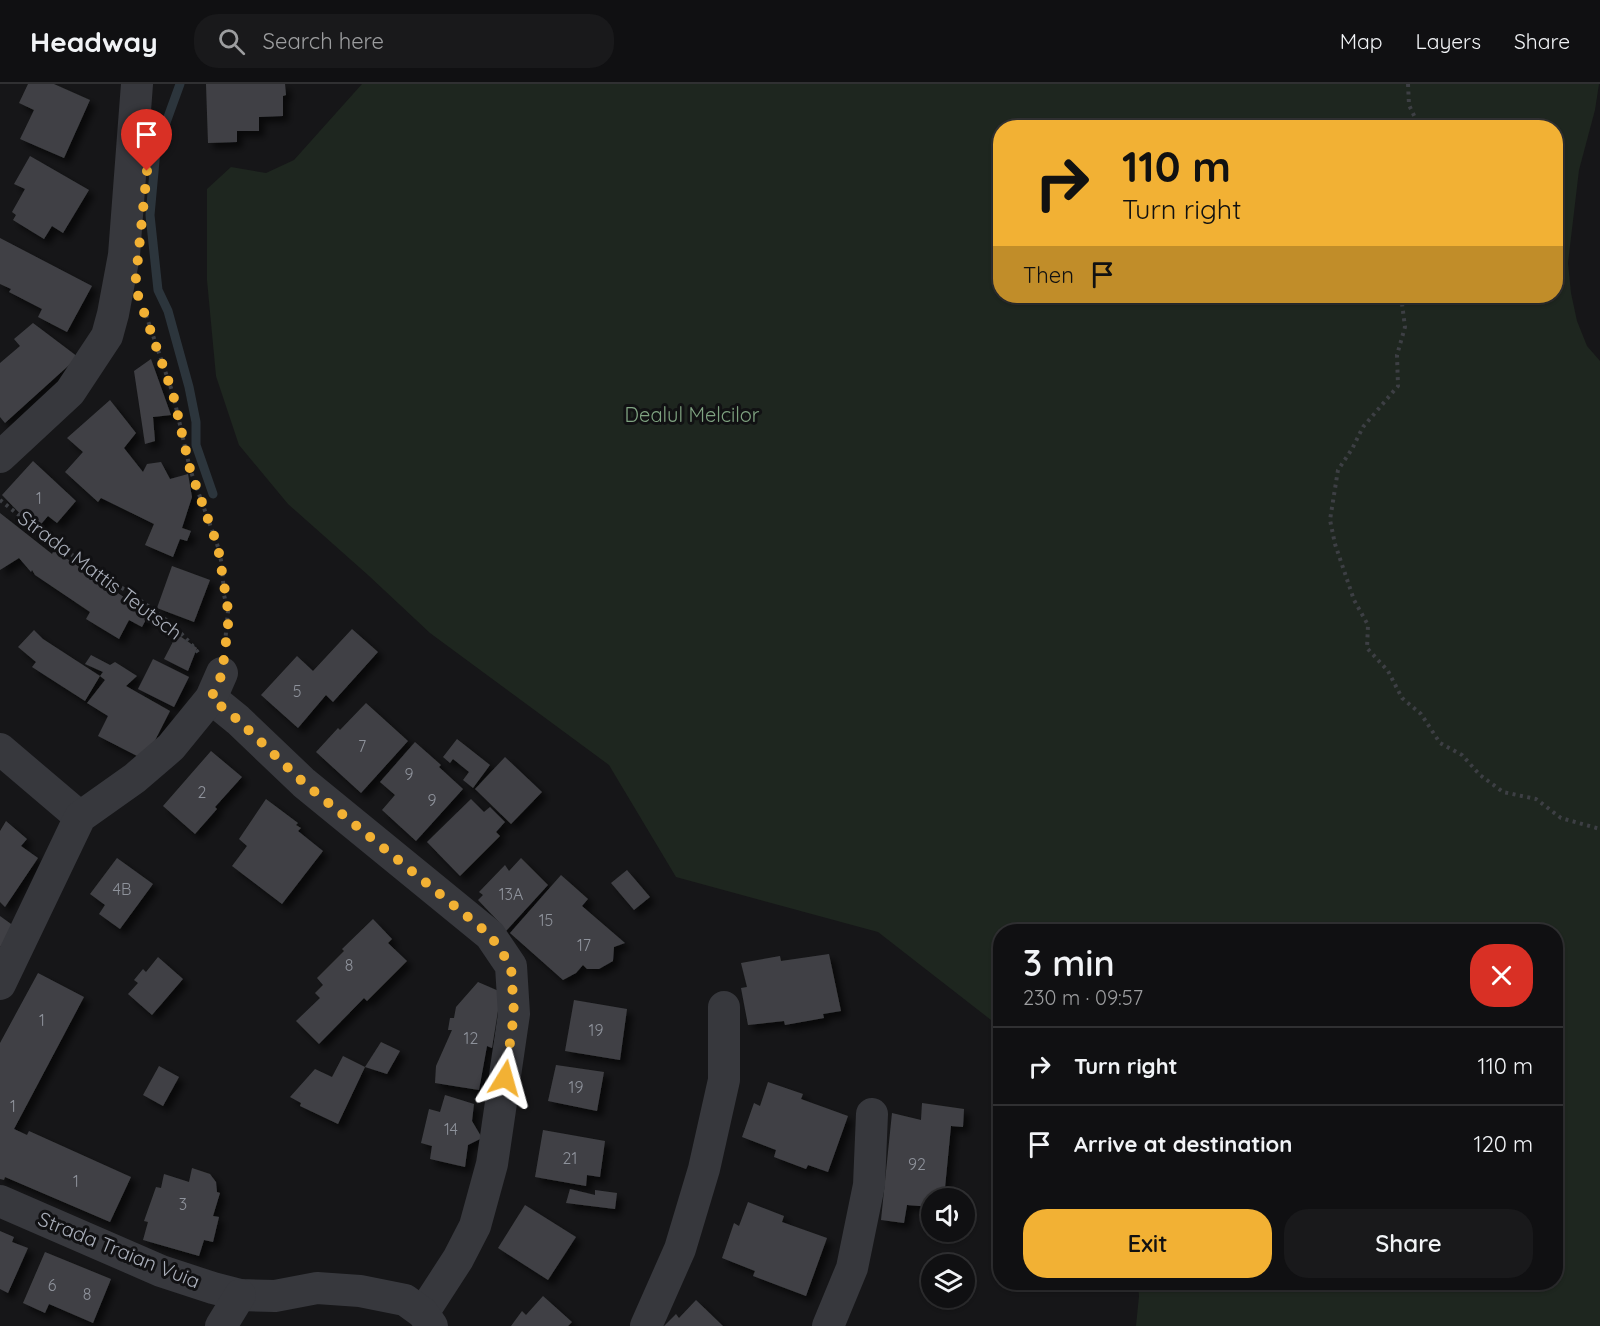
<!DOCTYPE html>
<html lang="en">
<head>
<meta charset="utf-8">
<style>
  body { margin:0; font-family:Quicksand,sans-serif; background:#19191b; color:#f1f3f6; height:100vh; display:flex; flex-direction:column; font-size:22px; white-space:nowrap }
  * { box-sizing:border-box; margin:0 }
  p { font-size:20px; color:#9c9d9f }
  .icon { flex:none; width:33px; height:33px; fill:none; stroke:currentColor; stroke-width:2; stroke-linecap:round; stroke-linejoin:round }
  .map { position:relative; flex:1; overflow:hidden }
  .sheet { position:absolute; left:993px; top:840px; width:570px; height:366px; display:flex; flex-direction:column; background:#101012; border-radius:24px; box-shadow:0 2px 4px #0004,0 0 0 2px #303032 }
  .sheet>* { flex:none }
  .banner { position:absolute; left:993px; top:36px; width:570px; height:183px; border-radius:24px; box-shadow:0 2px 4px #0004,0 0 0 2px #303032; background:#f2b134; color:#111; overflow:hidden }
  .buttons { position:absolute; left:921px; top:1104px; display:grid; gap:12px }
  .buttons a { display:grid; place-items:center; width:54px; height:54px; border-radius:50%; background:#101012; box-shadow:0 2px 4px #0004,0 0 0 2px #303032; font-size:30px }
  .pin { position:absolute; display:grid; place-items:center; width:51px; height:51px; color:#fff; margin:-62px -26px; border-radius:50% 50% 50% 0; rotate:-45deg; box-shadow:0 0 6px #0007 }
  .pin .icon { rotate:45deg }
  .me { position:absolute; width:66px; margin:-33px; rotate:8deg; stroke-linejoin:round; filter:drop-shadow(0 0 4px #0008) }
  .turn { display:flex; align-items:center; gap:21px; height:126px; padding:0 30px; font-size:27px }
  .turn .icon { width:78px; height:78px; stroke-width:2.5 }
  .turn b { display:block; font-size:42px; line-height:51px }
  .then { display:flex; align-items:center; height:57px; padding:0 30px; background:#0003; gap:12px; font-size:22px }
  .round { display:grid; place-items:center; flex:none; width:63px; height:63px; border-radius:24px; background:#19191b }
  .head { display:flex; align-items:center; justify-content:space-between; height:102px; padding:0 30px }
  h1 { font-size:36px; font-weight:600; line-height:45px }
  .cta { display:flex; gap:12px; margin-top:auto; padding:12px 30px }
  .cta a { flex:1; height:69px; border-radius:24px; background:#f2b134; color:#111; font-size:24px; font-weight:600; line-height:69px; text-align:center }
  .cta a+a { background:#19191b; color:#f1f3f6 }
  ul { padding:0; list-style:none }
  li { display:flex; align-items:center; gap:18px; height:78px; padding:0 30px; border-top:2px solid #303032 }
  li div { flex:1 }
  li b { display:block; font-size:22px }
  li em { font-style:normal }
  header { display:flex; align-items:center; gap:36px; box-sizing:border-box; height:84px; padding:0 30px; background:#101012; border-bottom:2px solid #303032 }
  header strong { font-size:28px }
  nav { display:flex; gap:33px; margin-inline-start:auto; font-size:21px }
  .search { width:420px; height:54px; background:#19191b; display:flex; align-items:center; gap:15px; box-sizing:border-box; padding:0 21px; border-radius:24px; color:#9c9d9f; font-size:22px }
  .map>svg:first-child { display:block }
</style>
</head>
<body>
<header>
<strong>Headway</strong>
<div class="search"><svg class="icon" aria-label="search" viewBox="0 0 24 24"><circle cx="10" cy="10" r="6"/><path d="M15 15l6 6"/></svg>Search here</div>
<nav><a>Map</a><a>Layers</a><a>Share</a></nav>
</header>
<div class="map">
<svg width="1600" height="1242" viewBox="0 0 1600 1242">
  <defs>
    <filter id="shadow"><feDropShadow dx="5.5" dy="5.5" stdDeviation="3" flood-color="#0009"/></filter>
  </defs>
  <rect width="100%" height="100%" fill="#161618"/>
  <path fill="#1e261f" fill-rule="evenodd" d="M 362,0 L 1599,0 L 1595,26 L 1579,86 L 1568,179 L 1571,209 L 1577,237 L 1587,262 L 1600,277 L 1600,1242 L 1136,1242 L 1139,1212 L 1138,1199 L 1556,1198 L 1556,848 L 1000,848 L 1000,943 L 878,848 L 676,793 L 609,681 L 430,549 L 368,491 L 288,420 L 239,361 L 216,292 L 207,196 L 207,105 L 231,83 L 266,89 L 294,76 ZM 1000,44 L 1556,44 L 1556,212 L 1000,212 Z"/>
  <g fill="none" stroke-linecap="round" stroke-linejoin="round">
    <polyline stroke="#2c353c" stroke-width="9" points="180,0 156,66 150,131 158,206 168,227 189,303 196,338 196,361 213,410"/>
  </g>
  <g fill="#404145" filter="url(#shadow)">
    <polygon points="28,0 54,0 90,16 64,74 20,55 34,26 19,19"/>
    <polygon points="206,0 285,0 286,11 283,12 283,32 259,33 259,47 237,47 237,58 208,59"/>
    <polygon points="30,72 89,106 63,149 52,142 44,155 13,136 16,131 12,128 25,105 14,100"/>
    <polygon points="0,154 92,202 67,248 38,233 42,225 9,208 11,205 0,200"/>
    <polygon points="33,239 78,273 5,339 0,333 0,279 20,262 14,255"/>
    <polygon points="151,275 171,331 153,333 155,357 145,360 134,287"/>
    <polygon points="110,316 136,349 124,364 143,388 147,380 161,378 170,395 188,390 192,413 182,444 191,447 187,457 180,455 173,473 145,461 154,440 101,414 98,418 65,388 83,368 67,354"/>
    <polygon points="33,377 76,417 57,439 48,432 36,446 2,411"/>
    <polygon points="0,429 52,470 54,466 149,530 142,543 129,536 119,555 86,535 90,528 35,491 32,486 31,488 19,474 0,486"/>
    <polygon points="172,482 210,496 194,538 157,524"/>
    <polygon points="352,545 378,568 333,618 326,611 298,644 261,611 297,572 313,587"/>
    <polygon points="34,546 43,555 100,592 85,617 32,583 36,578 18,563"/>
    <polygon points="177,550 197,564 188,587 164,575"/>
    <polygon points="91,571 110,581 115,578 137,592 126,602 170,627 145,676 98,652 108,632 87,619 105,596 100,592 103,588 85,580"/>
    <polygon points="153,575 189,593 174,623 138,605"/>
    <polygon points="366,619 408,657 361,709 316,668 338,644 340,646"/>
    <polygon points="457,655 490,681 473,704 463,696 469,688 453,675 450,679 443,673"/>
    <polygon points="415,658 441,681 439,683 463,705 416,757 382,726 395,711 380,698"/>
    <polygon points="211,667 242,693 215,723 217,725 195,750 163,722"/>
    <polygon points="505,673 542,708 511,740 475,705"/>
    <polygon points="266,715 298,739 296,741 301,744 298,747 323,767 282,820 232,782 247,762 239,755"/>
    <polygon points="471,715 484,728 490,723 505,738 496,748 500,752 460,792 427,758"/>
    <polygon points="6,737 27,755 21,762 38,774 5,823 0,818 0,747"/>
    <polygon points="117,774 153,800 120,845 99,830 105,821 90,810"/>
    <polygon points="521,774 548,801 506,847 498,840 499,838 478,816 483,811 479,808 505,781 509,787"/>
    <polygon points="627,786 650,813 634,826 611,799"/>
    <polygon points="561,791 588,815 582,822 625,859 614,863 613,877 599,885 587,885 583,881 576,889 563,896 510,849"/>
    <polygon points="0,832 18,845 4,866 0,862"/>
    <polygon points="373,835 392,855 388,859 407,877 367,917 364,914 319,960 296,937 320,914 315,909 323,901 317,894 344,867 342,865"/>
    <polygon points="829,870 841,927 823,930 824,934 785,941 784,937 748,941 741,904 747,903 741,879 780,872 781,877"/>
    <polygon points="158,873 183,895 152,931 128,910 138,899 134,896 143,885 146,888"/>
    <polygon points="38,889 84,913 14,1045 27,1051 29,1047 131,1093 110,1138 5,1093 4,1096 0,1095 0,959"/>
    <polygon points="478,898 501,908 492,964 487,962 479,1006 435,999 436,982 452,946 448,946 450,934 454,934 456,923"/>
    <polygon points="574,916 627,925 620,976 565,967"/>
    <polygon points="381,958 400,967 387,990 365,983"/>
    <polygon points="343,972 365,983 338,1040 300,1022 301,1019 290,1013 315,985 332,993"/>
    <polygon points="556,981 604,988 597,1027 548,1017"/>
    <polygon points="159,982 179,993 163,1022 143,1011"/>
    <polygon points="768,998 803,1010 801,1015 848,1032 828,1088 808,1081 806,1085 774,1073 776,1066 742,1053 754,1019 760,1022"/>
    <polygon points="445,1011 474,1020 472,1037 482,1054 468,1061 465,1083 430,1075 432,1062 421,1059 429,1025 440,1028"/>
    <polygon points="922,1019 964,1025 963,1043 951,1042 944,1114 932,1114 932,1123 907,1121 904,1139 881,1136 892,1029 921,1036"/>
    <polygon points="543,1046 605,1057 600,1093 587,1091 586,1102 535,1093"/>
    <polygon points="192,1084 210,1090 216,1098 217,1108 220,1109 213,1132 219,1133 213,1158 204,1156 199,1172 143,1156 148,1138 144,1137 156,1103 161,1104 164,1090 189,1098"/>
    <polygon points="570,1105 595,1111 595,1106 617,1109 615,1125 566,1119"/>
    <polygon points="748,1118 784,1132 782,1138 827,1154 806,1212 753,1192 755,1187 722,1174 734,1139 739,1142"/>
    <polygon points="525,1121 576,1153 548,1196 498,1164"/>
    <polygon points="0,1147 14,1153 12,1158 28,1164 8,1209 0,1205"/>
    <polygon points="45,1168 111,1195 93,1239 49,1220 45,1229 23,1219"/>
    <polygon points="543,1212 572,1238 568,1242 511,1242 522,1227 526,1231"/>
    <polygon points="696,1216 723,1242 664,1242 676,1230 679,1234"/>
  </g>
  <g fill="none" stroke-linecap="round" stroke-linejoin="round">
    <g stroke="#3d3f44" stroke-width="4" stroke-dasharray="3 4.5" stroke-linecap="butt">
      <polyline points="1408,0 1409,21 1420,44"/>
      <polyline points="1401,212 1405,243 1397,271 1398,302 1363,343 1352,365 1338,386 1330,436 1335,460 1354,516 1368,541 1367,564 1388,587 1402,614 1421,630 1440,659 1462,671 1480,691 1503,708 1536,715 1561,734 1600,745"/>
      <polyline points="146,231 173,310 190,385 218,463 222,481 224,511 228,527 225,559"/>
      <path d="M 0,416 C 26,437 53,458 81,477 C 121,504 171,532 200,571"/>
    </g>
    <g stroke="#37383d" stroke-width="32">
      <polyline points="0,373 70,308 107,252 113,230 124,171 137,0"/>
      <polyline points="211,614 238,636 304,699 490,851 511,882 514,930 492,1080 475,1142 458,1175 423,1229"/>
      <polyline points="0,665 80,733"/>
      <polyline points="0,900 80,733 135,694 171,663 211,614 222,589"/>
      <polyline points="0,1117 161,1187 213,1204 240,1211 275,1212 317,1204 360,1207 405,1216 423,1229 432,1242"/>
      <polyline points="221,1242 240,1211"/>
      <polyline points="646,1242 680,1165 704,1085 724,996 724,923"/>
      <polyline points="828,1242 852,1184 869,1101 872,1030"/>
    </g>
  </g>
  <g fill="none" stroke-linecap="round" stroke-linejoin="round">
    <polyline stroke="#f2b134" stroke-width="10" stroke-dasharray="0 18" points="147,87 135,203 173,310 190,385 218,463 228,526 228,541 222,590 211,614 238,636 304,699 490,851 511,882 514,930 505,994"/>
  </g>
  <g text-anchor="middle" stroke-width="6" stroke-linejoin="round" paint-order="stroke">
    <g font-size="16" fill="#8e929b">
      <text x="39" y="420">1</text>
      <text x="297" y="613">5</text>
      <text x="362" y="668">7</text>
      <text x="409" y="696">9</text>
      <text x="202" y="714">2</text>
      <text x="432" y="722">9</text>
      <text x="122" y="811">4B</text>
      <text x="511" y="816">13A</text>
      <text x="546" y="842">15</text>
      <text x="584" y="867">17</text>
      <text x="349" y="887">8</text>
      <text x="42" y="942">1</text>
      <text x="596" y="952">19</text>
      <text x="471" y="960">12</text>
      <text x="576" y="1009">19</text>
      <text x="13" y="1028">1</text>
      <text x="451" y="1051">14</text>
      <text x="570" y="1080">21</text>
      <text x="917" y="1086">92</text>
      <text x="76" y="1103">1</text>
      <text x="183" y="1126">3</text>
      <text x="52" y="1207">6</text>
      <text x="87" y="1216">8</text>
    </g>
    <g font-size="20" fill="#7fa381" stroke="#111113">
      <text x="692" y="338">Dealul Melcilor</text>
    </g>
    <g font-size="20" fill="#a8adb8" stroke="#111113">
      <text transform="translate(100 491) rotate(37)" y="7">Strada Mattis Teutsch</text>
      <text transform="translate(119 1166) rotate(22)" y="7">Strada Traian Vuia</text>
    </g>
  </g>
</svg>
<div class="buttons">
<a><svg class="icon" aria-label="sound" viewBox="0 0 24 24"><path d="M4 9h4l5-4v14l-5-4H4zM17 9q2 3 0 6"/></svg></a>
<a><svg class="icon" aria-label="layers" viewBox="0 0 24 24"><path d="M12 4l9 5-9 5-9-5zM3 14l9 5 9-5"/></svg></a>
</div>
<div class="pin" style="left:147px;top:87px;background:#d93025"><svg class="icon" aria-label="arrive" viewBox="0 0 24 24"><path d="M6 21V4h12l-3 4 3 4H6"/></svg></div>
<svg class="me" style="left:505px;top:994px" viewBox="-20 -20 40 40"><path d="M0-17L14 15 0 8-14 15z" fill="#f2b134" stroke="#fff" stroke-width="4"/></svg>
<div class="banner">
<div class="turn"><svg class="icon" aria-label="right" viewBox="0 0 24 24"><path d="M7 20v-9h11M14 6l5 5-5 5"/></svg><div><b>110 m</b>Turn right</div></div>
<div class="then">Then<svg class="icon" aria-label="arrive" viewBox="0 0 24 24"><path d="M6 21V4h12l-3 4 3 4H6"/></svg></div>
</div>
<section class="sheet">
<div class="head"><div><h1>3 min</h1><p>230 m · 09:57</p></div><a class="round" style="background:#d93025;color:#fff"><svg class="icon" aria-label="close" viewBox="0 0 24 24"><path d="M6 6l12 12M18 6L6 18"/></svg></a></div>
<ul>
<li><svg class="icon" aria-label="right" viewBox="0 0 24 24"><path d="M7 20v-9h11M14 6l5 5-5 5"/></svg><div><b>Turn right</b></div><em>110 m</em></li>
<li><svg class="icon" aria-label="arrive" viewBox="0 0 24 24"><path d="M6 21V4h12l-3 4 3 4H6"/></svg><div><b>Arrive at destination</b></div><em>120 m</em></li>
</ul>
<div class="cta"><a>Exit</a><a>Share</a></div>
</section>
</div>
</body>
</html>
